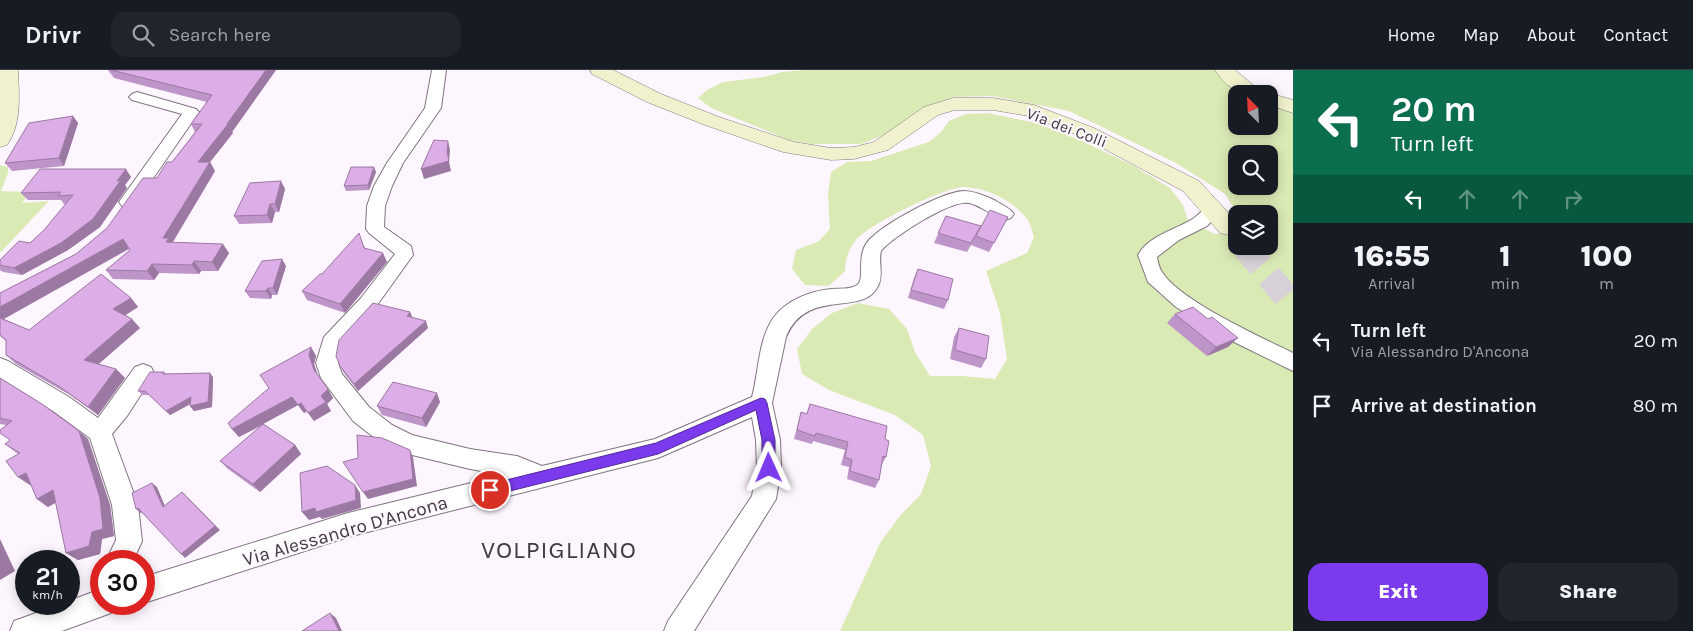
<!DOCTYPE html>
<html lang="en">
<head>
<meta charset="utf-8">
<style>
  body { margin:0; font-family:Karla,sans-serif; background:#20242c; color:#f1f3f6; height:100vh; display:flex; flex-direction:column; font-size:19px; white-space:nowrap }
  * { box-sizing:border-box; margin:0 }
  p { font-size:16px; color:#9ea1a6 }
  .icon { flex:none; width:28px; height:28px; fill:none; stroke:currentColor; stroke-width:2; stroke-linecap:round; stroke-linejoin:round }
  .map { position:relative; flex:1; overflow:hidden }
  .panel { display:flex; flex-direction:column; background:#171b24; width:400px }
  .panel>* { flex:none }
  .top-card { background:#0b6e4f; color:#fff; overflow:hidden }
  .needle { width:32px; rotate:336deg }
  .fabs { position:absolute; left:1228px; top:15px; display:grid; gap:10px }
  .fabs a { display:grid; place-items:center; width:50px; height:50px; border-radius:10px; background:#171b24; box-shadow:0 2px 12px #0003; font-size:25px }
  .speed { position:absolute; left:15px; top:480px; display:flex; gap:10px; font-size:25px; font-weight:700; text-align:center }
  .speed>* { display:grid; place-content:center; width:65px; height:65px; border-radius:50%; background:#171b24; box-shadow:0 2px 12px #0003; line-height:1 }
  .speed small { font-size:12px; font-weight:400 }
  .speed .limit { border:8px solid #d22; background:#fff; color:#111 }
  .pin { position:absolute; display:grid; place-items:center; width:42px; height:42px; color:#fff; margin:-21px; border:2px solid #fff; border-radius:50%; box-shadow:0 1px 5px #0007 }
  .me { position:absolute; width:55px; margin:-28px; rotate:359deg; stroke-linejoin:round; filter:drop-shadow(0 0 4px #0008) }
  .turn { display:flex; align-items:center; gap:18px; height:105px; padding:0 15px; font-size:22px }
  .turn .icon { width:65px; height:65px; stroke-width:2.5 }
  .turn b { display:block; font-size:35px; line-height:42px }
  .lanes { display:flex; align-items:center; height:48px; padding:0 15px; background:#0003; justify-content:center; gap:25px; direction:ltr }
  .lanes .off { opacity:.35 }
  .eta { display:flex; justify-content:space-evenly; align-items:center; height:85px; text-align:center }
  .eta b { font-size:30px; font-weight:800; line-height:35px }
  .button { display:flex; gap:10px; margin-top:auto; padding:10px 15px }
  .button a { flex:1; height:58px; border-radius:15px; background:#7c3aed; color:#fff; font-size:20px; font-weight:800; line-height:58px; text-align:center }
  .button a+a { background:#20242c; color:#f1f3f6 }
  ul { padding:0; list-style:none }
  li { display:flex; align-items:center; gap:15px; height:65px; padding:0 15px }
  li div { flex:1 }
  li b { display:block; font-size:19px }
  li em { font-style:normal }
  header { display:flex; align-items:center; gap:30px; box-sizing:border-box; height:70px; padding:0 25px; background:#171b24; border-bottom:1px solid #363941 }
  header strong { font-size:24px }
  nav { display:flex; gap:28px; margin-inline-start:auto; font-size:18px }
  .search { width:350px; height:45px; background:#20242c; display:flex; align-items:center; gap:12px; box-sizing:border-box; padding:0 18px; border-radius:15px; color:#9ea1a6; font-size:19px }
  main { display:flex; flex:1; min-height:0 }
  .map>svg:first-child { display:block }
</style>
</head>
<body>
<header>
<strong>Drivr</strong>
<div class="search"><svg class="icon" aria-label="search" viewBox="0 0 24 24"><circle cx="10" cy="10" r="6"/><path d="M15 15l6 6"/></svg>Search here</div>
<nav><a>Home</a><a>Map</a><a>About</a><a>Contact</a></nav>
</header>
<main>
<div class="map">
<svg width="1293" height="561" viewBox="0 0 1293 561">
  <rect width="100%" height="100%" fill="#fef6fe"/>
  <g fill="#daeab4" fill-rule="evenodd">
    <path d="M 805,0 L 1228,0 L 1256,24 L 1236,24 L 1236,56 L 1269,56 L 1269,31 L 1293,40 L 1293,561 L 840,561 L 880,473 L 899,447 L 921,424 L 931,396 L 923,365 L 895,345 L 829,320 L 802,304 L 797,279 L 812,259 L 832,243 L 858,233 L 889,239 L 907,259 L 915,282 L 930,306 L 962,306 L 995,309 L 1007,289 L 1000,243 L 986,201 L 1027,183 L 1034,167 C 1032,162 1031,154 1027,149 C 1014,131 987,118 965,117 C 946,116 868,155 856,170 C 848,180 846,188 845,201 L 829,216 L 805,215 L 792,199 L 796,180 L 819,171 L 830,159 L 828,125 L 831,102 L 847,92 L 871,91 L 929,72 L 941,62 L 949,51 L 966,44 L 988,43 L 1036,53 L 1082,71 L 1134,96 L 1170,118 L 1183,135 L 1188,151 L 1215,164 L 1236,162 L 1236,176 L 1269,176 L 1269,144 L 1238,144 L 1225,124 L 1176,93 L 1069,41 L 992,26 L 953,27 L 922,38 L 892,62 L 861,74 L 812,74 L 789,70 L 711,38 L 698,28 L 707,20 L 723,12 L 764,7 L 782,2 ZM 1236,84 L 1269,84 L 1269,116 L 1236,116 Z"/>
    <polygon points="0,95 8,97 8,103 1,121 30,122 22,133 49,131 0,183"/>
  </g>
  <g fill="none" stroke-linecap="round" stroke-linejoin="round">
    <polyline stroke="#d8d1d8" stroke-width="26" stroke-dasharray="26 13" stroke-linecap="butt" points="1244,176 1293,235"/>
    <defs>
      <g id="street">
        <path d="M 432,0 L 446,0 L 441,38 L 403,93 L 392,116 L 385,136 L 384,157 L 411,176 L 413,185 L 375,238 L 341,276 L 338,293 L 342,304 L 369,337 L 392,355 L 412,365 L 470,379 L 517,386 L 542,396 L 655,369 L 752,327 C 759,302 758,269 774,247 C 787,230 810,221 831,219 C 839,218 850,220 857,215 C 866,209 855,185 869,170 C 885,153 940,123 963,121 C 974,121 986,126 996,131 C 1002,135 1010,138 1014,144 L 1011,148 L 1005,150 C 992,146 982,136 969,133 C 952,129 892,167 881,181 C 878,192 884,205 878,216 C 863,248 807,216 786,267 L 772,333 L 780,370 L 781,398 L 776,429 L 694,561 L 664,561 L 668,551 L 752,426 L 757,398 L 756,370 L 752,347 L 658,388 L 348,467 L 144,533 L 144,507 L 348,443 L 504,405 L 470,399 L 408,384 L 376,369 L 353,351 L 321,308 L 316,293 L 324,267 L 361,228 L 395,184 L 369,163 L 366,159 L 367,136 L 374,116 L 387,93 L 425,38 Z"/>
        <polygon points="137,22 196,39 199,42 134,136 128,138 122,136 119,132 182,44 132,30 129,27 132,24"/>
        <path d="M 1213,134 L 1219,136 L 1222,140 L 1207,156 L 1179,170 L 1157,187 C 1158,192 1159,198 1162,202 C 1180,231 1261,267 1293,283 L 1293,301 L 1232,271 L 1176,237 L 1148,212 L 1138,185 C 1149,165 1176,160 1194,148 C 1201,143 1204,137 1213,134 Z"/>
        <polygon points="0,288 8,291 69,327 98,348 135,297 143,294 151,297 154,303 151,309 127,346 112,364 138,435 142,471 133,491 106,491 116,470 112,435 90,368 53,341 0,308"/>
        <polygon points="101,519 101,534 114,534 111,543 62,561 10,561 14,551 61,534 69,534 69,531"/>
      </g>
      <g id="secondary">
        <path d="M 0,0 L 18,0 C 19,25 22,54 7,75 L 0,77 Z"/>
        <polygon points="590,0 613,0 661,24 719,47 794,72 831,78 854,77 874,72 924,37 953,28 993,28 1034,35 1094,58 1199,111 1236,151 1236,163 1228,165 1220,163 1183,121 1080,66 1029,46 993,40 955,40 938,45 888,80 854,89 831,90 783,82 705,55 647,32 592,4"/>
        <path d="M 1215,0 L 1235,0 L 1264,24 C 1239,24 1230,22 1215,0 Z"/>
        <polygon points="1269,23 1293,30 1293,43 1269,35 1269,24 1267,24"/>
      </g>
    </defs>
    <use href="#street" stroke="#7e757e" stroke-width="2"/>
    <use href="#secondary" stroke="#7e757e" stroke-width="1"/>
    <use href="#street" fill="#fff" fill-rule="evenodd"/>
    <use href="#secondary" fill="#f2f1ce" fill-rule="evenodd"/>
  </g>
  <g fill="#be95c8">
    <polygon points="108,0 276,0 232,62 233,63 210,92 215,101 173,172 229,183 218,201 201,201 199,204 159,203 154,210 113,209 106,200 130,180 129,179 4,249 29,260 131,228 138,237 125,245 140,258 98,294 116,299 125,308 98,345 70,325 16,294 6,285 6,271 0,266 0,223 76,184 107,158 157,108 172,92 195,62 191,54 207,32 114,8"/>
    <polygon points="73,46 78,53 64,96 12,101 5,93"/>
    <polygon points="376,102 369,120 346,121 344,116"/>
    <polygon points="131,107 125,115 127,118 100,157 68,180 22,205 3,202 0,200 0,190 30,173 44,160 66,134 64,134 61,130 28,130 21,123"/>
    <polygon points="285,119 279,142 275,142 272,153 239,154 234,146"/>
    <polygon points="946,146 981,156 1008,147 989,182 971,175 974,170 967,182 934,173"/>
    <polygon points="362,172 365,178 387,192 345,243 307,230 302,221"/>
    <polygon points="286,196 277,225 272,225 271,229 250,228 245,221"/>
    <polygon points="918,199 948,230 944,239 908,228 914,208"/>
    <polygon points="410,242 412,247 428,258 358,321 344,303 340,296"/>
    <polygon points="1175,244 1228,277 1207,286 1167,253"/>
    <polygon points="959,258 986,289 981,298 950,289 954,267"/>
    <polygon points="311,277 316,286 314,294 318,306 333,328 327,334 331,341 314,351 307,341 304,343 298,335 263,354 295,375 301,384 260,422 228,399 220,391 261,356 239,367 232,359 269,318"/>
    <polygon points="164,302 166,304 213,307 212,337 194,341 190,336 191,334 170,345 150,325 143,325 138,321"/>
    <polygon points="0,308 88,369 110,435 114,466 102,469 100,484 78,490 66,483 56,432 48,437 37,429 31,415 30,415 18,407 18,384 5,374 10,370 6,355 0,354"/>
    <polygon points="440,332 426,357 382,345 377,336"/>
    <polygon points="810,334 885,369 886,387 882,394 879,410 875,418 847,409 849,397 841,395 845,380 813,371 812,374 794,369 801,342 807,344"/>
  </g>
  <g fill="#9b79a2">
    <polygon points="266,0 276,0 232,62 233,63 210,92 215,101 169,178 163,168 198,92"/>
    <polygon points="73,46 78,53 64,96 59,88"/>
    <polygon points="448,71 450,80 449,92 451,101 424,109 421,99 447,82"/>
    <polygon points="374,97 376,102 369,120 368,115"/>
    <polygon points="126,99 131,107 125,115 127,118 100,157 68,180 22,205 14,198 117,111"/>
    <polygon points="281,111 285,119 279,142 275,134"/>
    <polygon points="270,134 275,142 272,153 267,145"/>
    <polygon points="123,169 130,178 0,251 0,237"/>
    <polygon points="223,174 229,183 218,201 212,192"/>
    <polygon points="383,183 387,192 345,243 340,234"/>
    <polygon points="282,189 286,196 277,225 273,218"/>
    <polygon points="194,191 201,201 199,204 192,195"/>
    <polygon points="152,194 159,203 154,210 147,201"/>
    <polygon points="268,218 272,225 271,229 266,221"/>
    <polygon points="131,228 138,237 121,248 113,239"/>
    <polygon points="410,242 413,249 407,246"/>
    <polygon points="132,249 140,258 93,299 84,290"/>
    <polygon points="426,251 428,258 358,321 354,314"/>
    <polygon points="1238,268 1228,277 1207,286 1216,277"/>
    <polygon points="311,277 316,286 314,294 319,309 314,300 309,285"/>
    <polygon points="116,299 125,308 98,345 88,337"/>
    <polygon points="210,303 213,307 212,337 194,341 190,336"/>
    <polygon points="328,319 333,328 327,334 331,341 314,351 308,343 321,326"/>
    <polygon points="437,323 440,332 426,357 422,348"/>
    <polygon points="191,327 195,331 170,345 166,341"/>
    <polygon points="292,327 298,335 239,367 232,359"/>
    <polygon points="301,333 307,341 304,343 298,335"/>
    <polygon points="79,361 88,369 110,435 114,466 102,469 100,484 78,490 66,483"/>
    <polygon points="295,375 301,384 260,422 253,414"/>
    <polygon points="410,380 413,387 417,416 368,429 363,422"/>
    <polygon points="26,403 37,411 30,415 18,407"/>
    <polygon points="152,413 157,417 167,441 163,437"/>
    <polygon points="355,415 360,423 361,438 322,449 320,447 309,450 302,442"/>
    <polygon points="53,420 64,428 48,437 37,429"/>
    <polygon points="182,422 220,460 185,488 181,484"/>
    <polygon points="138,438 143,442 141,443 136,439"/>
    <polygon points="0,469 15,501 0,510"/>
    <polygon points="330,543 336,548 342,561 339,561"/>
  </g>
  <g fill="#ddade8" stroke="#9b79a2">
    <polygon points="111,0 266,0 227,54 228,54 198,92 210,92 163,168 169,168 166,172 223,174 212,192 194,191 192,195 152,194 147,201 106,200 130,180 123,169 0,237 0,223 76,184 107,158 143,108 157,108 167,92 172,92 202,54 191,54 212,25"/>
    <polygon points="73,46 59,88 5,93 29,53"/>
    <polygon points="434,70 448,71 447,82 449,91 421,99"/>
    <polygon points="351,97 374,97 368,115 344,116"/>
    <polygon points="40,99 126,99 117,111 121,110 93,149 61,173 14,198 0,195 0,190 19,171 30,173 44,160 73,125 58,126 61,122 21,123"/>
    <polygon points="281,111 275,134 270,134 267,145 234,146 250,113"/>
    <polygon points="990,140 1008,147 994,173 976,166"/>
    <polygon points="946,146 981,156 971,173 938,163"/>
    <polygon points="359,163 364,178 383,183 340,234 302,221 320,204 322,204"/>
    <polygon points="282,189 273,218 268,218 266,221 245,221 262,191"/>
    <polygon points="918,199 953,209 948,230 911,220"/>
    <polygon points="101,204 131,228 113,239 132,249 84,290 116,299 88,337 60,317 6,285 6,270 0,265 0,248 29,260"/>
    <polygon points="373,233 410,242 407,246 426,251 354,314 340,296 336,286 339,270"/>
    <polygon points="1193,237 1208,249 1212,247 1238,268 1216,277 1175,244"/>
    <polygon points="959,258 989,266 986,289 955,280"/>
    <polygon points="311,277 309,285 314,300 328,319 321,326 326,332 308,343 301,333 298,335 292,327 232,359 228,353 269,318 260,305"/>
    <polygon points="150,302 164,302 163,304 210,303 208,332 190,336 191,327 166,341 145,321 138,321"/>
    <polygon points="0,308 42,334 79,361 100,428 103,459 92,462 89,476 66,483 53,420 37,429 26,403 18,407 6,391 20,383 5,374 10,370 0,363 0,360 12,351 0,348"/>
    <polygon points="393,312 437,323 422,348 377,336"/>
    <polygon points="810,334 887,356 885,369 889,371 886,387 883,386 879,410 850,401 852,390 845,387 848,372 816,363 815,366 797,360 801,342 807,344"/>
    <polygon points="263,354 295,375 253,414 220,391"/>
    <polygon points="357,365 382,368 410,380 413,409 363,422 343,392 358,388"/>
    <polygon points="327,396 355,415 356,430 316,442 315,438 302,442 300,403"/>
    <polygon points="152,413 163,437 182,422 215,456 181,484 138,438 136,439 132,423"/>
    <polygon points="330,543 339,561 302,561"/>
  </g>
  <polygon fill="#7c3aed" stroke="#51269a" points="761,328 765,329 767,333 775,370 775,398 773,402 769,404 764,402 762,398 762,370 756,340 658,384 490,426 485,424 483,420 485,416 490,414 656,373"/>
  <g text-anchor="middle" stroke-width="4" stroke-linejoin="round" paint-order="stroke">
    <g font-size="16" fill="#3f3b3f" stroke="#fef6fe">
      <text transform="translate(1067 57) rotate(21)" y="6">Via dei Colli</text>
    </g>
    <g font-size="19" fill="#3f3b3f" stroke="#fef6fe">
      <text transform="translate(345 460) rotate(-16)" y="7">Via Alessandro D'Ancona</text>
    </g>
    <g font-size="25" letter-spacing="1" fill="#3f3b3f" stroke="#fef6fe">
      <text x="559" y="488">VOLPIGLIANO</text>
    </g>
  </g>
</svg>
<div class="fabs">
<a><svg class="needle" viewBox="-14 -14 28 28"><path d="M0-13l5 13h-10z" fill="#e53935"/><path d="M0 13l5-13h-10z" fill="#9ea1a6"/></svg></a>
<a><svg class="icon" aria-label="search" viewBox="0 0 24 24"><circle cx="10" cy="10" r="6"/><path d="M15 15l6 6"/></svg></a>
<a><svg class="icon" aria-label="layers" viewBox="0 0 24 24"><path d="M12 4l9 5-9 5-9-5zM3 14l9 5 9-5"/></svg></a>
</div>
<div class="speed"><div>21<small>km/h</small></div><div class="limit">30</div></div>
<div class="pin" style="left:490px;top:420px;background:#d93025"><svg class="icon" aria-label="arrive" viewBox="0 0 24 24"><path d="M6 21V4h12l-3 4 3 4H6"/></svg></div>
<svg class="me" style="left:769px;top:398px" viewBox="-20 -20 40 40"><path d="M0-17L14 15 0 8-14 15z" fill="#7c3aed" stroke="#fff" stroke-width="4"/></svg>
</div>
<section class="panel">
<div class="top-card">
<div class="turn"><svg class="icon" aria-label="left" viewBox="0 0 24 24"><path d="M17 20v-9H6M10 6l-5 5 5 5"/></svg><div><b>20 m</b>Turn left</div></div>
<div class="lanes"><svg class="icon" aria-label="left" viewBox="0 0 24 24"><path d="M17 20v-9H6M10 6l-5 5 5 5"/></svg><svg class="icon off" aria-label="ahead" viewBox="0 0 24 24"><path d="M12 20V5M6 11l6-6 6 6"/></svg><svg class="icon off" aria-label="ahead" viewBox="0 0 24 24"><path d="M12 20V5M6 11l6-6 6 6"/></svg><svg class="icon off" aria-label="right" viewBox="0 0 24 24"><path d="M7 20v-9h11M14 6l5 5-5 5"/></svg></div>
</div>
<div class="eta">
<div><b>16:55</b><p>Arrival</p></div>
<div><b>1</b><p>min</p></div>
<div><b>100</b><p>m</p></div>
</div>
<ul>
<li><svg class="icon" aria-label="left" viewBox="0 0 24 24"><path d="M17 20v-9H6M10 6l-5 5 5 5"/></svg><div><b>Turn left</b><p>Via Alessandro D'Ancona</p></div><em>20 m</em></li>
<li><svg class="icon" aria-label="arrive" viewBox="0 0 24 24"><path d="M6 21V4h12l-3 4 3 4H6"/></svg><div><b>Arrive at destination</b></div><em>80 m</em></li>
</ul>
<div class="button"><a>Exit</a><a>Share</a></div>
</section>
</main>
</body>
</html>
